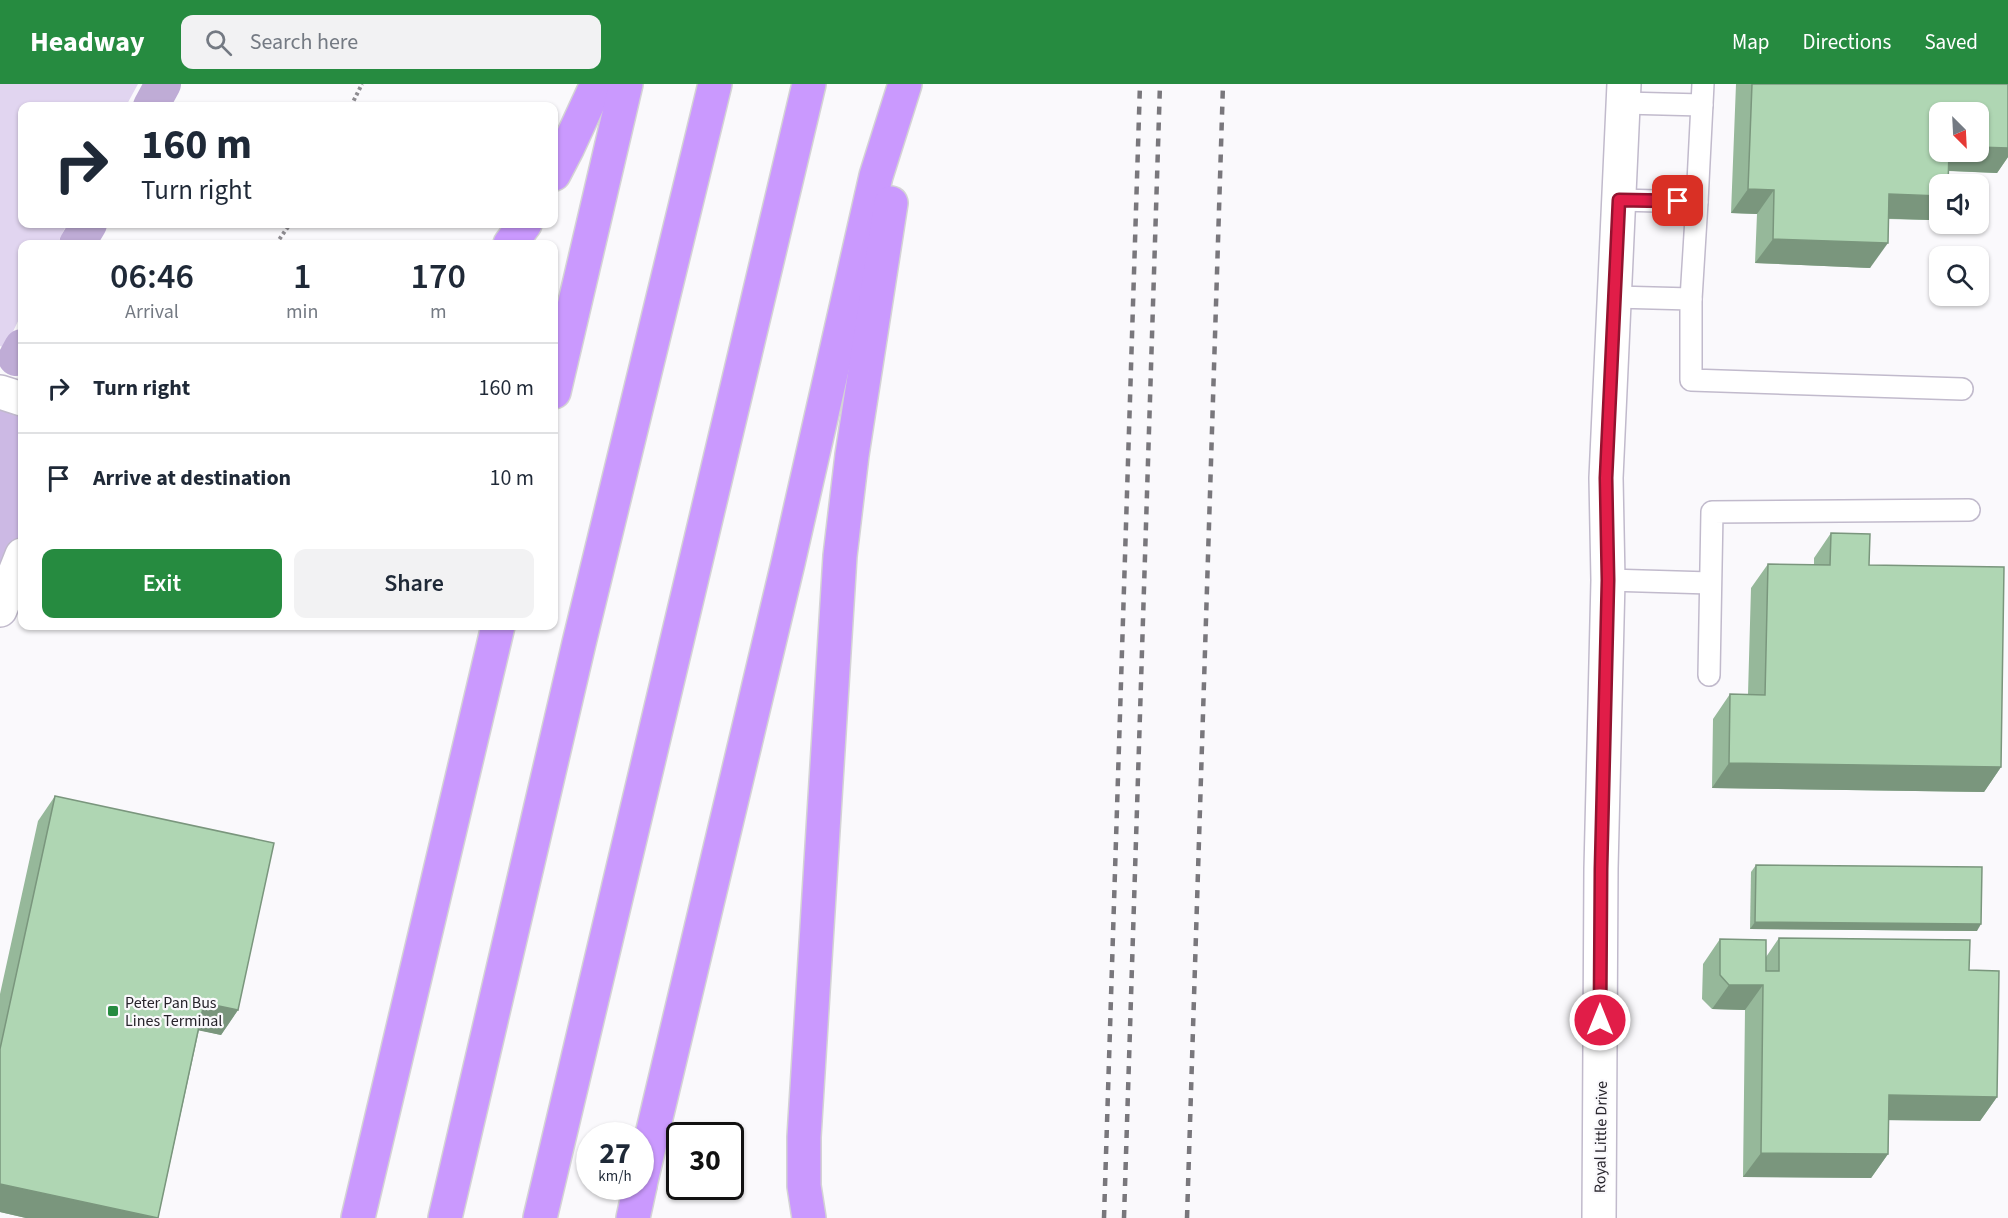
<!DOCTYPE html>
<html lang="en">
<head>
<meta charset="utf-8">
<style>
  body { margin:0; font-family:"Source Sans 3",sans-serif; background:#f2f2f3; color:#1f2937; height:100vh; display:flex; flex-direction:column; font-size:22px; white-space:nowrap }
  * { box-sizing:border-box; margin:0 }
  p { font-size:20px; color:#747a83 }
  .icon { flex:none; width:33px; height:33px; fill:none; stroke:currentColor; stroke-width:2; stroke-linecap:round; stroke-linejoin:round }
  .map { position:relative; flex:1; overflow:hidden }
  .panel { position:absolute; left:18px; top:156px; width:540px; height:390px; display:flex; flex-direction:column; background:#fff; border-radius:12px; box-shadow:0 2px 4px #0004 }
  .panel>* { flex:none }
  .top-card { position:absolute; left:18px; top:18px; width:540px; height:126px; border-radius:12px; box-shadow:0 2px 4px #0004; background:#fff; color:#1f2937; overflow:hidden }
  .needle { width:39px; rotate:156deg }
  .fabs { position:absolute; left:1929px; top:18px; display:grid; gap:12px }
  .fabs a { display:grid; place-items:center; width:60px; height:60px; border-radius:12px; background:#fff; box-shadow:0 2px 4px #0004; font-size:30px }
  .speed { position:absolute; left:576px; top:1038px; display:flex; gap:12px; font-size:30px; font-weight:700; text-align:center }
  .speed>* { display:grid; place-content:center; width:78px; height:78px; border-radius:50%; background:#fff; box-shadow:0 2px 4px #0004; line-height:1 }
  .speed small { font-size:15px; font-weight:400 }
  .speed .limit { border:3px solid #111; border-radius:9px; background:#fff; color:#111 }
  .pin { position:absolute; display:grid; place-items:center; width:51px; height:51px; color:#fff; margin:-26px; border-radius:12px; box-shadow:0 3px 9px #0006 }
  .me { position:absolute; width:66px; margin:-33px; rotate:0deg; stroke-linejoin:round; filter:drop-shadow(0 0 4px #0008) }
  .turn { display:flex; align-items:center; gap:21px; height:126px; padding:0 24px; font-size:27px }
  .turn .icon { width:78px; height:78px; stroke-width:2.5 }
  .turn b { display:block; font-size:42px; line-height:51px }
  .eta { display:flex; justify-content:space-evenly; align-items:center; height:102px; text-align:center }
  .eta b { font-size:36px; font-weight:600; line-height:42px }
  .primary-button { display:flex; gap:12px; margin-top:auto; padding:12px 24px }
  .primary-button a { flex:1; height:69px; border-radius:12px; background:#268b40; color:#fff; font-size:24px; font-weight:600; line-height:69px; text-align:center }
  .primary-button a+a { background:#f2f2f3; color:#1f2937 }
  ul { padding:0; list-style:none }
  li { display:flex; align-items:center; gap:18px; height:90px; padding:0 24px; border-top:2px solid #e0e1e3 }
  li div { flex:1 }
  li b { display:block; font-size:22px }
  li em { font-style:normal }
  header { display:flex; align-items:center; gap:36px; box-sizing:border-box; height:84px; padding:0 30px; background:#268b40; color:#fff }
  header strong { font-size:28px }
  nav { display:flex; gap:33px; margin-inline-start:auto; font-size:21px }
  .search { width:420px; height:54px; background:#f2f2f3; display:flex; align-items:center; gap:15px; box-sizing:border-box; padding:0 21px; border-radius:12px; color:#747a83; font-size:22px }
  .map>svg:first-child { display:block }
</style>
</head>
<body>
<header>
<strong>Headway</strong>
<div class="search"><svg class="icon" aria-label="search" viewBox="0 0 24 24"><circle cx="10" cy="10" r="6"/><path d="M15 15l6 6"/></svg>Search here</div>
<nav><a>Map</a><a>Directions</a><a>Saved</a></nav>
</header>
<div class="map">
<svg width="2008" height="1134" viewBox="0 0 2008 1134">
  <rect width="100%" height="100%" fill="#faf9fc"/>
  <polygon fill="#e1d5f0" points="0,0 138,0 126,22 22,22 22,140 67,140 57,160 22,160 22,229 5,264 0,262"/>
  <polygon fill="#ccb9e4" points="0,310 22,318 22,469 0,522"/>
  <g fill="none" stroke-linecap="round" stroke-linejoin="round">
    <g stroke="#bfacd6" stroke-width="36">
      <polyline points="151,22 163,0"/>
      <polyline points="77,160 89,140"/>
      <polyline points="16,274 22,263"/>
    </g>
    <defs>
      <g id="service">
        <polyline points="1624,19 1702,21"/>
        <polyline points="1619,116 1697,118 1703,0"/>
        <polyline points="1615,213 1691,215 1691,296 1962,305"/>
        <polyline points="1691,215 1697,118"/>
        <polyline points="1608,496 1710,499"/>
        <polyline points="1709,591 1712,428 1969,426"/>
      </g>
      <g id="minor">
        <polyline points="0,526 22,471"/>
        <polyline points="1599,1134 1601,785 1608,496 1606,394 1624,0"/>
      </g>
      <polyline id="tertiary" points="0,308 22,315"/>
      <g id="motorway">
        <polyline points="554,90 567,65 597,0"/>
        <polyline points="510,160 525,140"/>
        <polyline points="554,308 626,0"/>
        <polyline points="640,1101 788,479 876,92 905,0"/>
        <polyline points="358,1134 498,542"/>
        <polyline points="445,1134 579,559 715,0"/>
        <polyline points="540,1134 809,0"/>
        <polyline points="633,1134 640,1102"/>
        <polyline points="809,1134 804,1102 804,1053 840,472 852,371 891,119"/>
      </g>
    </defs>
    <use href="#service" stroke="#c1bacc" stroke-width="24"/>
    <use href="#minor" stroke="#c1bacc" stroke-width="36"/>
    <use href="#tertiary" stroke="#c1bacc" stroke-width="36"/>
    <use href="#motorway" stroke="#d4d3d5" stroke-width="36"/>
    <g stroke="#8e8c91" stroke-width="4" stroke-dasharray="3 3" stroke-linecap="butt">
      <polyline points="351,22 362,0"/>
      <polyline points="276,160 290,140"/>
    </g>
    <use href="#service" stroke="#fff" stroke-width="21"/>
    <use href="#minor" stroke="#fff" stroke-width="33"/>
    <use href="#tertiary" stroke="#fff" stroke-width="33"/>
    <use href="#motorway" stroke="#ca99fe" stroke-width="33"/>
    <g stroke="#79777c" stroke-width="4.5" stroke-dasharray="8 8" stroke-linecap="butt">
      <polyline points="1104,1134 1140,0"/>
      <polyline points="1124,1134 1160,0"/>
      <polyline points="1187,1134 1223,0"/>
    </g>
  </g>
  <g fill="#96b89a">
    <polygon points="1736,0 2008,0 2008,73 1997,89 1948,87 1930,136 1888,135 1870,184 1755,179 1757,130 1731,129"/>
    <polygon points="1831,449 1869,481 2001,683 1984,708 1712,704 1713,635 1730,610 1748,610 1751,504 1768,480 1814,480 1814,474"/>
    <polygon points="55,712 238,926 221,951 199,946 158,1134 26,1134 0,1128 0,910 38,737"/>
    <polygon points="1756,781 1977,847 1750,845 1751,788"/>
    <polygon points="1779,854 1969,886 1997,1013 1980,1037 1889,1036 1888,1070 1871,1094 1743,1093 1745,926 1712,925 1702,915 1703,880 1720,855 1766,873"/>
  </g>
  <g fill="#7a967d">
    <polygon points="1978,63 2008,64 2008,73 1997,89 1932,86 1946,68 1978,68"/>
    <polygon points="1748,105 1774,106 1757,130 1731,129"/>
    <polygon points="1889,110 1940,112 1940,124 1930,136 1872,134"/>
    <polygon points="1773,155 1888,159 1870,184 1755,179"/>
    <polygon points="1729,679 2001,683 1984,708 1712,704"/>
    <polygon points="1755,838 1981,840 1977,847 1750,845"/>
    <polygon points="1729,901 1763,901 1745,926 1712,925"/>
    <polygon points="204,919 238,926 221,951 187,944"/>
    <polygon points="1889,1011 1997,1013 1980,1037 1872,1036"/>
    <polygon points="1761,1069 1888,1070 1871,1094 1743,1093"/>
    <polygon points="0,1100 157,1134 26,1134 0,1128"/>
  </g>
  <g fill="#afd6b3" stroke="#7a967d" stroke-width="1.5">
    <polygon points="1752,0 2008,0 2008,64 1978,63 1978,28 1940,28 1940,68 1949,68 1948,100 1940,100 1940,112 1889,110 1888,159 1773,155 1774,106 1748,105"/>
    <polygon points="1831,449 1870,450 1869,481 2004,483 2001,683 1729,679 1730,610 1765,611 1768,480 1830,481"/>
    <polygon points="55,712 274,759 238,926 204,919 158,1134 0,1100 0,965"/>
    <polygon points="1756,781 1982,783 1981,840 1755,838"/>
    <polygon points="1779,854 1970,856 1969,886 1999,887 1997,1013 1889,1011 1888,1070 1761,1069 1763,901 1729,901 1720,891 1720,855 1766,856 1766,887 1779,887"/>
  </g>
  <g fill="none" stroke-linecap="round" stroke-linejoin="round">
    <defs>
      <polyline id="route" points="1600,936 1601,785 1608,496 1606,394 1619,116 1678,117"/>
    </defs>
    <use href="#route" stroke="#92132f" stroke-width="15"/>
    <use href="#route" stroke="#e11d48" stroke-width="10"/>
  </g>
  <rect fill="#268b40" stroke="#faf9fc" stroke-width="2" x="107" y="921" width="12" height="12" rx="3"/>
  <g text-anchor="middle" stroke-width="4.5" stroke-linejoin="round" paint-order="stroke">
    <g font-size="16" fill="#27242b" stroke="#faf9fc" text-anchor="start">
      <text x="125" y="924">Peter Pan Bus<tspan x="125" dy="18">Lines Terminal</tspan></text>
    </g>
    <g font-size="16" fill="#27242b" stroke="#faf9fc">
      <text transform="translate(1600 1053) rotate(-89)" y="6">Royal Little Drive</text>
    </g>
  </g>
</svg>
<div class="fabs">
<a><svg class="needle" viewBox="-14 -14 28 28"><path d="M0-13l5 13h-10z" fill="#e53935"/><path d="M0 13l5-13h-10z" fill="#747a83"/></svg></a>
<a><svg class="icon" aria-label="sound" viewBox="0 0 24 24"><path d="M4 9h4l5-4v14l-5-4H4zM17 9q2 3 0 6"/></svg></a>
<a><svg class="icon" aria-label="search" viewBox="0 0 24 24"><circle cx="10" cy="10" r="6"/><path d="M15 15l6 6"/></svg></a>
</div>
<div class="speed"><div>27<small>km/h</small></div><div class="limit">30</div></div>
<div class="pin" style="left:1678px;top:117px;background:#d93025"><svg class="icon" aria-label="arrive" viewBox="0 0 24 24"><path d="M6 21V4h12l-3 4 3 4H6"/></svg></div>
<svg class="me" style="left:1600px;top:936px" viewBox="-20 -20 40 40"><circle r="17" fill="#e11d48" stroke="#fff" stroke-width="3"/><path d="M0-11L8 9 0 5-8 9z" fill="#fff"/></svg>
<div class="top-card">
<div class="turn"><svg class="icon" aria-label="right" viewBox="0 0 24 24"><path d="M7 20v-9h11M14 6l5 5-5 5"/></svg><div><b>160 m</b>Turn right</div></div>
</div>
<section class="panel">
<div class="eta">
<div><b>06:46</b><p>Arrival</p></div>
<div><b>1</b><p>min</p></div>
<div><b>170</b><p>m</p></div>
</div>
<ul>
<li><svg class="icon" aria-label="right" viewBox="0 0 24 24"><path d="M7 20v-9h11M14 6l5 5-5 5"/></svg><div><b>Turn right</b></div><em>160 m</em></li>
<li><svg class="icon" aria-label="arrive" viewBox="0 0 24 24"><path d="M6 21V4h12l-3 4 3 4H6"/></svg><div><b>Arrive at destination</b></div><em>10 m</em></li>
</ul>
<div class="primary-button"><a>Exit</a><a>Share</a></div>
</section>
</div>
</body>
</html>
